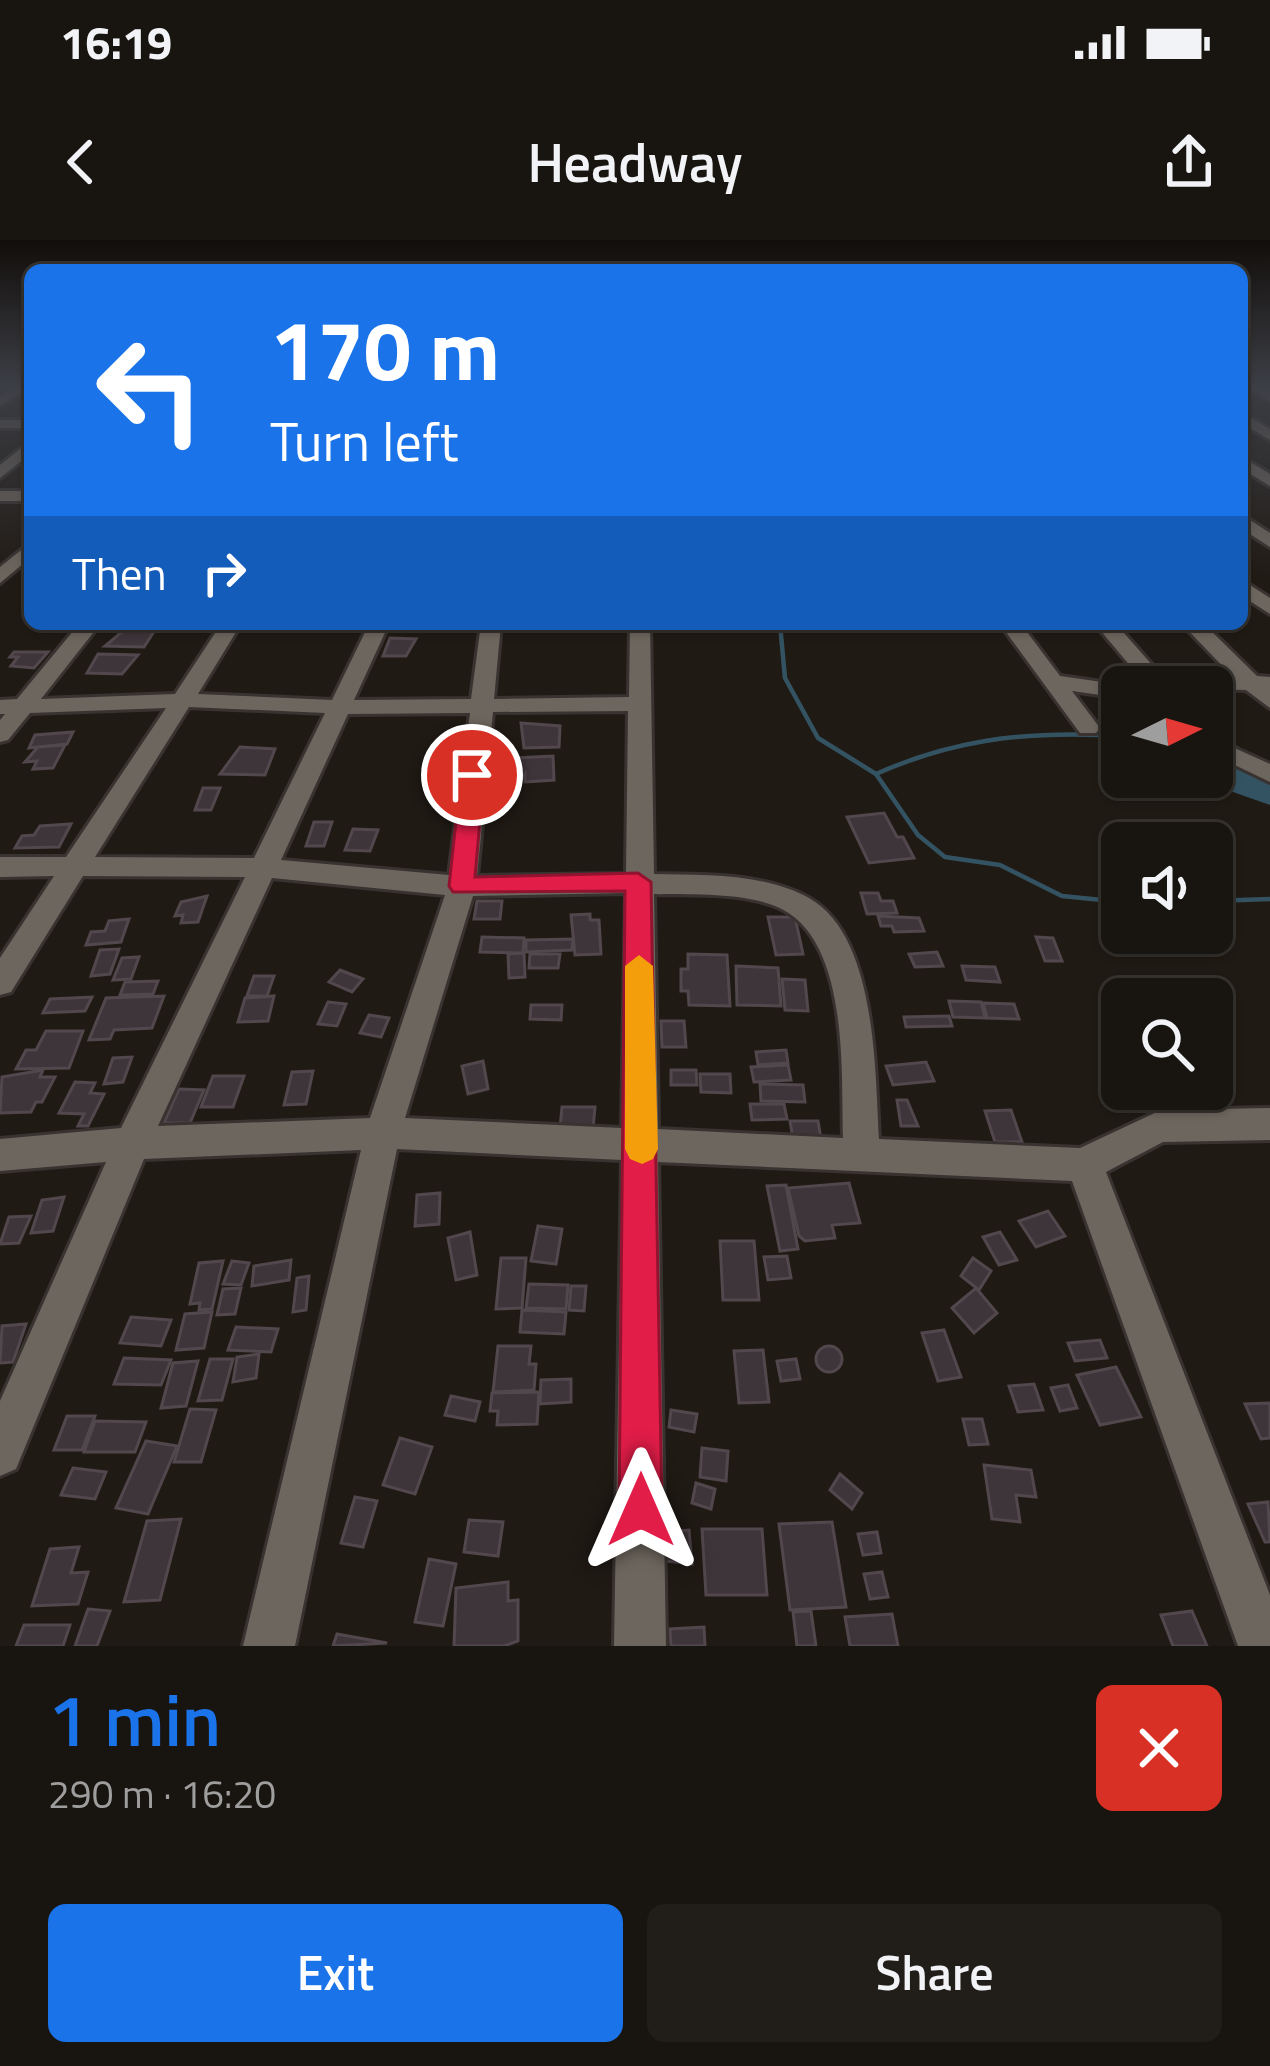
<!DOCTYPE html>
<html lang="en">
<head>
<meta charset="utf-8">
<style>
  body { margin:0; font-family:"Titillium Web",sans-serif; background:#211d18; color:#f1f3f6; height:100vh; display:flex; flex-direction:column; font-size:45px; white-space:nowrap }
  * { box-sizing:border-box; margin:0 }
  p { font-size:39px; color:#9f9e9e }
  .icon { flex:none; width:66px; height:66px; fill:none; stroke:currentColor; stroke-width:2; stroke-linecap:round; stroke-linejoin:round }
  .map { position:relative; height:1406px; overflow:hidden }
  .panel { display:flex; flex-direction:column; background:#18140f; flex:1 }
  .panel>* { flex:none }
  .banner { position:absolute; left:24px; top:24px; width:1224px; height:366px; border-radius:18px; box-shadow:0 3px 9px #0004,0 0 0 3px #36332f; background:#1a73e8; color:#fff; overflow:hidden }
  .needle { width:78px; rotate:85deg }
  .buttons { position:absolute; left:1101px; top:426px; display:grid; gap:24px }
  .buttons a { display:grid; place-items:center; width:132px; height:132px; border-radius:18px; background:#18140f; box-shadow:0 3px 9px #0004,0 0 0 3px #36332f; font-size:60px }
  .pin { position:absolute; display:grid; place-items:center; width:102px; height:102px; color:#fff; margin:-51px; border:6px solid #fff; border-radius:50%; box-shadow:0 3px 12px #0007 }
  .me { position:absolute; width:132px; margin:-66px; rotate:0deg; stroke-linejoin:round; filter:drop-shadow(0 0 9px #0008) }
  .turn { display:flex; align-items:center; gap:42px; height:252px; padding:0 48px; font-size:54px }
  .turn .icon { width:156px; height:156px; stroke-width:2.5 }
  .turn b { display:block; font-size:84px; line-height:102px }
  .then { display:flex; align-items:center; height:114px; padding:0 48px; background:#0003; gap:24px; font-size:45px }
  .round { display:grid; place-items:center; flex:none; width:126px; height:126px; border-radius:18px; background:#211d18 }
  .overview { display:flex; align-items:center; justify-content:space-between; height:204px; padding:0 48px }
  h1 { font-size:72px; font-weight:600; line-height:90px; color:#1a73e8 }
  .primary-button { display:flex; gap:24px; margin-top:auto; padding:24px 48px }
  .primary-button a { flex:1; height:138px; border-radius:18px; background:#1a73e8; color:#fff; font-size:48px; font-weight:600; line-height:138px; text-align:center }
  .primary-button a+a { background:#211d18; color:#f1f3f6 }
  .status { display:flex; justify-content:space-between; align-items:center; height:84px; padding:0 60px; background:#18140f; direction:ltr }
  .status svg { height:33px; fill:currentColor }
  header { display:flex; justify-content:space-between; align-items:center; height:156px; padding:0 48px; background:#18140f; font-size:54px; font-weight:600 }
  .map>svg:first-child { display:block }
</style>
</head>
<body>
<div class="status"><b>16:19</b><svg viewBox="0 0 49 12"><path d="M0 12V9h3v3zM5 12V6h3v6zM10 12V3h3v9zM15 12V0h3v12zM26 1h20v11H26zM47 4h2v5h-2z"/></svg></div>
<header><svg class="icon" aria-label="back" viewBox="0 0 24 24"><path d="M15 5l-7 7 7 7"/></svg>Headway<svg class="icon" aria-label="share" viewBox="0 0 24 24"><path d="M12 15V3M7 8l5-5 5 5M5 13v7h14v-7"/></svg></header>
<div class="map">
<svg width="1270" height="1406" viewBox="0 0 1270 1406">
  <rect width="100%" height="100%" fill="#201a14"/>
  <polygon fill="#345362" points="1222,496 1270,527 1270,565 1216,546 1208,537 1212,537 1212,497"/>
  <g fill="none" stroke-linecap="round" stroke-linejoin="round">
    <g stroke="#345362" stroke-width="4.5">
      <polyline points="780,384 785,438 818,498 876,534 918,595 945,617 1000,625 1062,656 1122,662"/>
      <path d="M 876,534 C 950,501 1019,492 1099,495"/>
      <polyline points="1212,661 1270,659"/>
    </g>
  </g>
  <g fill="#3e353a" stroke="#51474c" stroke-width="3">
    <polygon points="124,390 155,390 144,407 105,406"/>
    <polygon points="390,398 416,399 406,416 383,416"/>
    <polygon points="14,412 48,412 34,428 11,426 18,417 10,417"/>
    <polygon points="98,414 138,415 122,434 87,433"/>
    <polygon points="521,483 560,486 559,507 524,508"/>
    <polygon points="73,492 67,504 29,508 35,495"/>
    <polygon points="65,505 53,528 33,529 37,521 25,522 38,507"/>
    <polygon points="240,507 275,509 265,535 220,534"/>
    <polygon points="553,516 554,540 525,542 525,534 520,541 508,541 509,526 515,526 515,518"/>
    <polygon points="203,548 220,548 211,570 195,570"/>
    <polygon points="884,573 897,597 903,597 914,618 869,623 847,577"/>
    <polygon points="314,582 332,582 324,606 306,606"/>
    <polygon points="71,584 59,607 15,608 22,596 34,595 40,586"/>
    <polygon points="353,589 378,590 370,611 345,610"/>
    <polygon points="861,653 878,653 881,661 893,661 897,673 867,674"/>
    <polygon points="207,656 198,682 181,683 183,675 175,676 181,662"/>
    <polygon points="477,661 502,661 500,679 474,679"/>
    <polygon points="590,674 590,680 599,680 601,714 575,715 571,675"/>
    <polygon points="878,676 919,678 924,691 894,692 892,686 881,686"/>
    <polygon points="768,677 795,677 803,714 776,715"/>
    <polygon points="129,679 121,702 86,705 91,692 105,691 109,681"/>
    <polygon points="482,697 524,698 523,713 480,712"/>
    <polygon points="1036,697 1053,698 1062,721 1045,721"/>
    <polygon points="573,699 572,710 526,712 526,700"/>
    <polygon points="119,709 110,734 91,736 100,710"/>
    <polygon points="937,712 943,726 915,727 909,714"/>
    <polygon points="524,713 525,737 509,738 508,714"/>
    <polygon points="530,714 560,714 558,728 529,728"/>
    <polygon points="688,714 727,715 730,766 689,765 688,751 681,751 681,729 688,729"/>
    <polygon points="139,717 131,739 113,740 122,718"/>
    <polygon points="736,726 778,728 781,766 737,765"/>
    <polygon points="962,726 995,727 1000,742 966,740"/>
    <polygon points="340,730 363,739 352,752 329,742"/>
    <polygon points="254,736 274,736 267,756 247,756"/>
    <polygon points="782,739 805,740 808,771 785,770"/>
    <polygon points="158,741 153,754 120,755 125,742"/>
    <polygon points="164,756 152,788 114,790 110,799 89,800 106,758"/>
    <polygon points="274,756 268,781 238,782 245,758"/>
    <polygon points="92,757 85,771 43,773 50,759"/>
    <polygon points="949,761 981,762 985,778 953,777"/>
    <polygon points="328,762 346,764 337,786 318,784"/>
    <polygon points="983,763 1014,764 1019,779 987,778"/>
    <polygon points="531,765 562,765 561,780 530,779"/>
    <polygon points="369,775 389,778 381,797 360,793"/>
    <polygon points="949,776 952,786 906,787 904,777"/>
    <polygon points="661,781 684,781 686,807 662,807"/>
    <polygon points="46,791 83,791 69,828 16,829 26,810 36,810"/>
    <polygon points="786,810 788,823 758,825 756,812"/>
    <polygon points="132,817 123,842 104,844 113,818"/>
    <polygon points="483,821 488,849 468,854 462,826"/>
    <polygon points="926,822 934,841 893,845 886,826"/>
    <polygon points="788,825 791,840 754,842 751,827"/>
    <polygon points="43,830 40,837 55,837 42,862 36,862 31,872 0,873 2,837"/>
    <polygon points="671,830 696,830 697,845 671,845"/>
    <polygon points="313,831 306,864 284,865 292,832"/>
    <polygon points="700,834 730,834 731,853 701,852"/>
    <polygon points="213,836 244,836 233,867 201,867"/>
    <polygon points="75,842 95,843 90,853 104,854 88,886 78,886 84,874 59,873"/>
    <polygon points="760,844 803,845 805,862 761,861"/>
    <polygon points="179,849 204,850 190,883 164,883"/>
    <polygon points="897,860 907,860 918,886 901,886"/>
    <polygon points="750,864 784,864 787,879 752,880"/>
    <polygon points="562,867 595,867 593,889 560,888"/>
    <polygon points="1011,870 1022,902 995,902 985,871"/>
    <polygon points="790,881 818,881 821,899 793,899"/>
    <polygon points="849,943 860,983 832,985 835,998 805,1001 799,996 788,948"/>
    <polygon points="786,945 798,1009 780,1011 767,946"/>
    <polygon points="440,953 439,984 415,986 417,955"/>
    <polygon points="64,957 53,991 31,993 42,960"/>
    <polygon points="1048,971 1065,996 1036,1007 1019,981"/>
    <polygon points="31,976 19,1003 0,1004 9,977"/>
    <polygon points="538,986 562,989 556,1024 531,1021"/>
    <polygon points="470,992 477,1035 456,1040 448,998"/>
    <polygon points="1000,992 1017,1020 999,1025 983,997"/>
    <polygon points="720,1001 754,1001 759,1060 723,1060"/>
    <polygon points="787,1016 791,1038 768,1040 764,1017"/>
    <polygon points="501,1018 526,1018 522,1068 496,1069"/>
    <polygon points="973,1018 991,1031 979,1050 961,1036"/>
    <polygon points="291,1020 289,1040 252,1046 254,1026"/>
    <polygon points="223,1021 212,1069 199,1070 200,1063 190,1064 199,1023"/>
    <polygon points="232,1021 249,1023 241,1045 223,1044"/>
    <polygon points="309,1036 306,1070 293,1072 297,1038"/>
    <polygon points="529,1044 568,1045 566,1069 526,1068"/>
    <polygon points="571,1046 586,1046 584,1071 569,1070"/>
    <polygon points="241,1048 235,1074 217,1075 223,1049"/>
    <polygon points="976,1048 997,1073 974,1093 952,1068"/>
    <polygon points="522,1070 566,1072 564,1094 520,1092"/>
    <polygon points="212,1072 204,1108 176,1110 185,1074"/>
    <polygon points="131,1077 171,1080 161,1106 120,1103"/>
    <polygon points="26,1084 13,1122 0,1123 2,1086"/>
    <polygon points="236,1087 278,1089 271,1112 228,1110"/>
    <polygon points="944,1090 961,1137 938,1141 922,1093"/>
    <polygon points="1100,1100 1107,1118 1075,1121 1068,1103"/>
    <polygon points="498,1106 531,1106 529,1124 536,1124 534,1150 493,1152"/>
    <circle cx="829" cy="1119" r="13"/>
    <polygon points="763,1110 769,1162 739,1163 734,1111"/>
    <polygon points="259,1114 256,1138 233,1142 237,1117"/>
    <polygon points="124,1118 171,1120 161,1145 114,1144"/>
    <polygon points="210,1119 233,1119 222,1160 198,1161"/>
    <polygon points="796,1119 800,1139 781,1141 777,1121"/>
    <polygon points="198,1121 186,1166 161,1168 173,1123"/>
    <polygon points="1116,1127 1141,1177 1100,1185 1077,1135"/>
    <polygon points="571,1139 571,1162 540,1164 541,1140"/>
    <polygon points="1034,1144 1043,1170 1018,1172 1009,1146"/>
    <polygon points="1068,1145 1077,1168 1060,1171 1051,1148"/>
    <polygon points="539,1152 537,1184 497,1185 498,1171 490,1171 492,1153"/>
    <polygon points="451,1156 480,1162 475,1181 445,1175"/>
    <polygon points="1270,1163 1270,1198 1261,1199 1245,1164"/>
    <polygon points="190,1169 216,1170 201,1222 174,1222"/>
    <polygon points="671,1170 697,1174 694,1192 669,1187"/>
    <polygon points="67,1176 95,1176 82,1210 54,1210"/>
    <polygon points="963,1179 982,1179 988,1204 969,1205"/>
    <polygon points="95,1181 146,1182 135,1212 84,1212"/>
    <polygon points="400,1198 432,1207 415,1254 383,1245"/>
    <polygon points="146,1201 177,1206 148,1274 116,1268"/>
    <polygon points="702,1208 728,1211 726,1241 700,1237"/>
    <polygon points="984,1225 1031,1230 1036,1257 1016,1255 1020,1282 992,1279"/>
    <polygon points="73,1228 106,1232 95,1259 61,1255"/>
    <polygon points="840,1234 862,1253 852,1269 830,1250"/>
    <polygon points="696,1243 715,1249 711,1269 692,1263"/>
    <polygon points="355,1257 377,1261 363,1307 341,1303"/>
    <polygon points="1268,1262 1270,1302 1265,1302 1248,1264"/>
    <polygon points="181,1279 160,1360 124,1362 147,1281"/>
    <polygon points="469,1280 503,1282 498,1316 464,1312"/>
    <polygon points="832,1282 846,1367 790,1370 779,1284"/>
    <polygon points="702,1289 762,1289 767,1355 706,1355"/>
    <polygon points="689,1290 692,1324 665,1321 662,1292"/>
    <polygon points="877,1292 881,1313 863,1315 858,1294"/>
    <polygon points="79,1307 71,1333 88,1332 78,1364 32,1366 50,1309"/>
    <polygon points="429,1319 456,1324 443,1386 415,1382"/>
    <polygon points="882,1332 888,1357 870,1359 864,1334"/>
    <polygon points="508,1342 508,1361 518,1360 518,1401 504,1406 454,1406 456,1348"/>
    <polygon points="88,1369 110,1371 97,1406 75,1406"/>
    <polygon points="811,1371 816,1406 797,1406 793,1372"/>
    <polygon points="1192,1371 1207,1406 1173,1406 1161,1375"/>
    <polygon points="892,1374 898,1406 850,1406 845,1377"/>
    <polygon points="24,1385 70,1385 63,1406 16,1406"/>
    <polygon points="704,1387 705,1406 671,1406 670,1389"/>
    <polygon points="337,1394 387,1403 333,1406"/>
  </g>
  <g fill="none" stroke-linecap="round" stroke-linejoin="round">
    <defs>
      <g id="minor">
        <polygon points="16,145 30,147 0,166 0,156"/>
        <polygon points="1243,145 1259,145 1270,151 1270,161"/>
        <polygon points="1242,173 1270,189 1270,200 1242,183"/>
        <rect x="0" y="180" width="30" height="8"/>
        <polygon points="30,201 30,214 0,238 0,225"/>
        <polygon points="1242,217 1270,234 1270,246 1242,229"/>
        <rect x="0" y="251" width="30" height="10"/>
        <polygon points="1242,275 1270,293 1270,307 1242,289"/>
        <polygon points="30,303 30,318 0,343 0,327"/>
        <polygon points="1242,340 1270,358 1270,374 1242,356"/>
        <path d="M 79,384 L 100,384 L 41,459 L 175,454 L 221,384 L 241,384 L 198,454 L 332,460 L 369,384 L 389,384 L 354,460 L 471,459 L 481,384 L 501,384 L 494,459 L 629,457 L 630,384 L 650,384 L 654,634 C 704,635 764,633 809,658 C 877,696 875,832 879,899 L 1080,908 L 1161,870 L 1270,868 L 1270,900 L 1163,902 L 1106,932 L 1270,1355 L 1270,1406 L 1238,1406 L 1072,941 L 658,922 L 666,1406 L 614,1406 L 622,920 L 397,909 L 295,1406 L 243,1406 L 361,910 L 144,919 L 16,1229 L 0,1236 L 0,1161 L 106,922 L 0,931 L 0,899 L 121,888 L 245,637 L 83,636 L 11,752 L 0,755 L 0,718 L 54,636 L 0,637 L 0,617 L 66,617 L 166,468 L 30,473 L 8,500 L 0,502 L 0,480 L 5,474 L 0,474 L 0,460 L 17,459 ZM 189,467 L 325,473 L 254,618 L 95,617 ZM 628,471 L 626,634 L 477,636 L 493,472 ZM 470,473 L 449,635 L 281,620 L 348,474 ZM 272,638 L 445,655 L 370,878 L 158,886 ZM 626,653 L 622,888 L 405,878 L 473,656 ZM 654,654 C 693,655 739,652 775,666 C 850,695 841,832 843,898 L 658,889 Z"/>
        <polygon points="1000,384 1021,384 1060,436 1130,446 1122,447 1122,458 1072,451 1100,488 1096,493 1080,493"/>
        <polygon points="1095,384 1116,384 1168,443 1233,437 1182,384 1204,384 1257,436 1270,437 1270,468 1246,450 1148,447"/>
        <polygon points="1212,498 1270,524 1270,542 1212,514"/>
      </g>
    </defs>
    <use href="#minor" stroke="#383330" stroke-width="6"/>
    <use href="#minor" fill="#6d665e" fill-rule="evenodd"/>
  </g>
  <linearGradient id="sky" x2="0" y2="1"><stop stop-color="#120e0b"/><stop offset="0.42" stop-color="#3c3e45"/><stop offset="1" stop-color="#3c3e45" stop-opacity="0"/></linearGradient>
  <rect width="1270" height="342" fill="url(#sky)"/>
  <polygon fill="#e11d48" stroke="#92132f" stroke-width="3" points="472,528 484,535 475,637 638,633 651,642 662,1270 656,1285 641,1291 626,1285 619,1270 625,651 453,652 449,646 461,535"/>
  <polygon fill="#f59e0b" points="639,715 653,726 658,909 653,919 642,924 630,919 625,909 625,726"/>
</svg>
<div class="buttons">
<a><svg class="needle" viewBox="-14 -14 28 28"><path d="M0-13l5 13h-10z" fill="#e53935"/><path d="M0 13l5-13h-10z" fill="#9f9e9e"/></svg></a>
<a><svg class="icon" aria-label="sound" viewBox="0 0 24 24"><path d="M4 9h4l5-4v14l-5-4H4zM17 9q2 3 0 6"/></svg></a>
<a><svg class="icon" aria-label="search" viewBox="0 0 24 24"><circle cx="10" cy="10" r="6"/><path d="M15 15l6 6"/></svg></a>
</div>
<div class="pin" style="left:472px;top:535px;background:#d93025"><svg class="icon" aria-label="arrive" viewBox="0 0 24 24"><path d="M6 21V4h12l-3 4 3 4H6"/></svg></div>
<svg class="me" style="left:641px;top:1270px" viewBox="-20 -20 40 40"><path d="M0-17L14 15 0 8-14 15z" fill="#e11d48" stroke="#fff" stroke-width="4"/></svg>
<div class="banner">
<div class="turn"><svg class="icon" aria-label="left" viewBox="0 0 24 24"><path d="M17 20v-9H6M10 6l-5 5 5 5"/></svg><div><b>170 m</b>Turn left</div></div>
<div class="then">Then<svg class="icon" aria-label="right" viewBox="0 0 24 24"><path d="M7 20v-9h11M14 6l5 5-5 5"/></svg></div>
</div>
</div>
<section class="panel">
<div class="overview"><div><h1>1 min</h1><p>290 m · 16:20</p></div><a class="round" style="background:#d93025;color:#fff"><svg class="icon" aria-label="close" viewBox="0 0 24 24"><path d="M6 6l12 12M18 6L6 18"/></svg></a></div>
<div class="primary-button"><a>Exit</a><a>Share</a></div>
</section>
</body>
</html>
